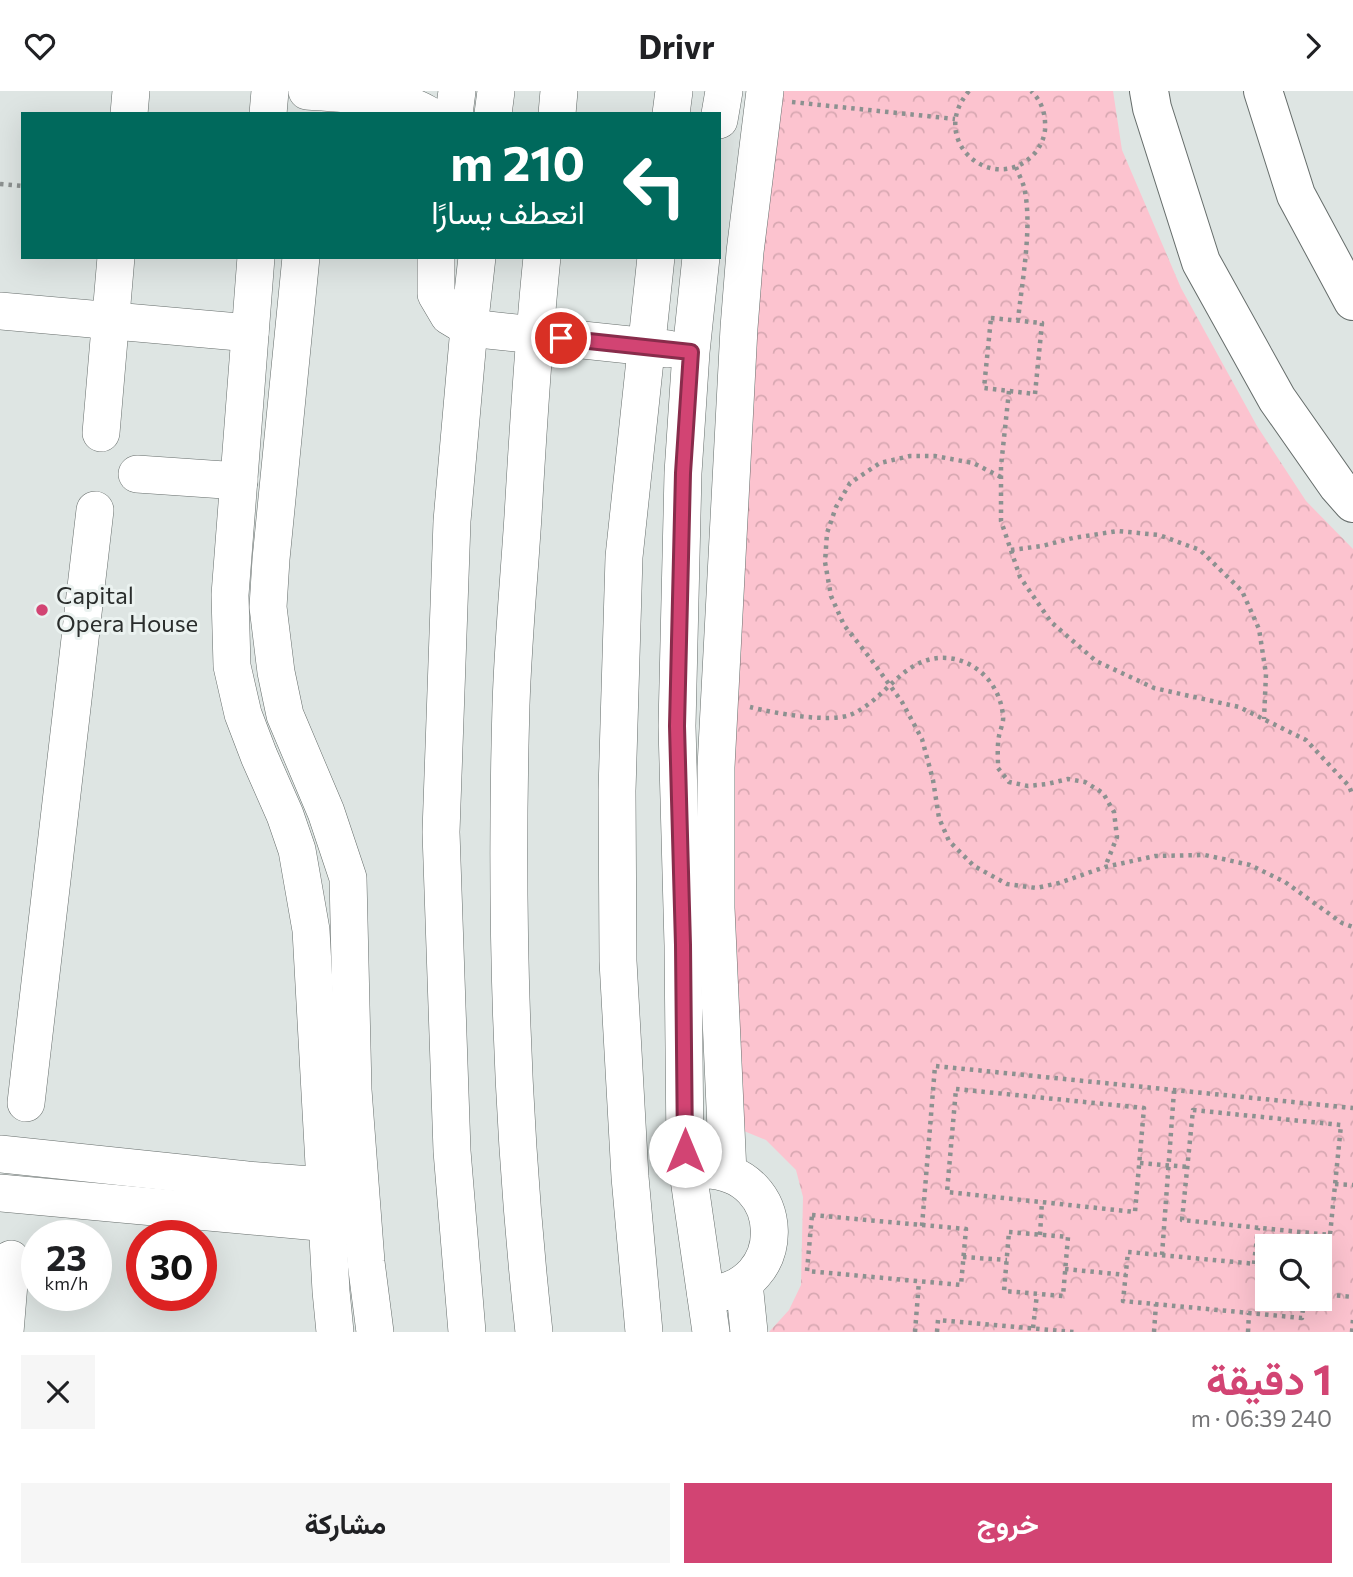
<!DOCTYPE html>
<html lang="ar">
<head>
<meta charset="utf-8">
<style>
  body { margin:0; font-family:Commissioner,Vazirmatn,sans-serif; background:#f6f6f6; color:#202124; direction:rtl; height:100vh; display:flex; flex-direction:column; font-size:26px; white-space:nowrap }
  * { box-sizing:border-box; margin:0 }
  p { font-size:23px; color:#757577 }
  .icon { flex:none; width:38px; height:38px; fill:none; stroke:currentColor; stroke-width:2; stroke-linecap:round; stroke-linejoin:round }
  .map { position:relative; height:1241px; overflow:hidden; direction:ltr }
  .details { display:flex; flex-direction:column; background:#fff; flex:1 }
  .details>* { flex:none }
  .banner { position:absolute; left:21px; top:21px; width:700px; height:147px; border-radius:0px; box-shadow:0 7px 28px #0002; direction:rtl; background:#00695c; color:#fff; overflow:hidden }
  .tools { position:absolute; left:1255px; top:1143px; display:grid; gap:14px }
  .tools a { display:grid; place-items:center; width:77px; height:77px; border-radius:0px; background:#fff; box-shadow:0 7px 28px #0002; font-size:35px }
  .speed { position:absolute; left:21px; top:1129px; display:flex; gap:14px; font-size:35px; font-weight:700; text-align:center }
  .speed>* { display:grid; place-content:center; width:91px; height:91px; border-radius:50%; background:#fff; box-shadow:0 7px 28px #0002; line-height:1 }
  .speed small { font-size:18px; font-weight:400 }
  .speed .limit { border:10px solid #d22; background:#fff; color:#111 }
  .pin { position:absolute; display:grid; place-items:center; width:60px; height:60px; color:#fff; margin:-30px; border:4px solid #fff; border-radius:50%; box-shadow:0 2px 7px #0007 }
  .me { position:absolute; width:77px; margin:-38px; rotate:0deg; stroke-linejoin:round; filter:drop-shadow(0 0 5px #0008) }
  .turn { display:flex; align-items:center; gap:24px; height:147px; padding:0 21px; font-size:32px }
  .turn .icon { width:91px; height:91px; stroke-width:2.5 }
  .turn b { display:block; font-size:49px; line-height:60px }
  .round { display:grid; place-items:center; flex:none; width:74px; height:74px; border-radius:0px; background:#f6f6f6 }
  .head { display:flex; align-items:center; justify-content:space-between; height:119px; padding:0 21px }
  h1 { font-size:42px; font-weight:700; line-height:52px; color:#d24473 }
  .action { display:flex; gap:14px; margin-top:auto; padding:14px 21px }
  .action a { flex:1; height:80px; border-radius:0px; background:#d24473; color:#fff; font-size:28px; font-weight:700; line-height:80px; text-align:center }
  .action a+a { background:#f6f6f6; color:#202124 }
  header { display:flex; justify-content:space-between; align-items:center; height:91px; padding:0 21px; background:#fff; font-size:32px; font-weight:700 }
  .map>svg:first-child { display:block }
</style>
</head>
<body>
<header><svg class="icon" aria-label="forward" viewBox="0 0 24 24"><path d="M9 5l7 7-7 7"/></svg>Drivr<svg class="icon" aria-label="heart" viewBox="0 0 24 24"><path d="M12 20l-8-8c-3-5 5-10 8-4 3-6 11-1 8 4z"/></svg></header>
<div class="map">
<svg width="1353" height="1241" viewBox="0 0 1353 1241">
  <defs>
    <pattern id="park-crowns" width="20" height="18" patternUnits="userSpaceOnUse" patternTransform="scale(1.75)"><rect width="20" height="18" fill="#fcc3cf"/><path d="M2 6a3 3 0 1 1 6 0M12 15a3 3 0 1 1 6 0" fill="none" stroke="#d8a8b2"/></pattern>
  </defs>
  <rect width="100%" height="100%" fill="#dee5e3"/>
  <path fill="url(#park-crowns)" fill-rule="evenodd" d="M 782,0 L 1113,0 L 1122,59 L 1181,197 L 1257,335 L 1306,410 L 1353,458 L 1353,1241 L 769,1241 L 789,1219 L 801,1194 L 803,1106 L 796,1079 L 766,1049 L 739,1038 L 731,744 L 736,460 L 762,139 ZM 1267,1155 L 1320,1155 L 1320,1208 L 1267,1208 Z"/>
  <polygon fill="#66e5ca" stroke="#47a08d" stroke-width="2" points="363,6 378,7 377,23 361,23"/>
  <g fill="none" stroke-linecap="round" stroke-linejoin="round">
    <defs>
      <g id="minor">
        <path d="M 307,0 C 344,3 395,4 427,23"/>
        <polyline points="129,23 131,0"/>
        <polyline points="268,23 270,0"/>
        <polyline points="454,23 457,0"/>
        <polyline points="493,23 496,0"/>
        <polyline points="557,23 559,0"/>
        <polyline points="671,23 674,0"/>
        <polyline points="719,29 724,0"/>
        <polyline points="256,166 230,504 232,575 243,623 259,665 285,724 297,759 311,839 331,1200 335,1241"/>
        <polyline points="301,166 271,468 268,516 276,581 285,624 326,721 348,787 353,999 366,1171 375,1241"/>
        <polyline points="436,166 436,203 449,225 469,237 668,258"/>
        <polyline points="701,166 691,261 683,382 677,635 683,854 685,1060 711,1241"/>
        <polyline points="0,220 250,242"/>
        <polyline points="101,342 116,166"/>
        <polyline points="137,383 239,390"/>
        <polyline points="26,1012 95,419"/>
        <polyline points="0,1063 247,1089 349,1097"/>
        <polyline points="728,1082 716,817 716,676 739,237 745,161 765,0"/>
        <polyline points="0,1102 351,1134"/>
        <polyline points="744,1192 749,1241"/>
        <path d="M 706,1204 C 793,1198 788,1081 706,1079"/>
        <polyline points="5,1241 11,1168"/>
        <polyline points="467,1241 452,1060 441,741 452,430 469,237 477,166"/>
        <path d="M 534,1241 C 511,1033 505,823 511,614 C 513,551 519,488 523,425 C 528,339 533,252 542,166"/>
        <polyline points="644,1241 630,1086 618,870 617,700 624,466 656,166"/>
      </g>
      <g id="highway">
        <polyline points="1149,0 1152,17 1201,171 1277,308 1338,395 1353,412"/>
        <polyline points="1263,0 1296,104 1353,210"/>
      </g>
    </defs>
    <use href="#minor" stroke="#666d6b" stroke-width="38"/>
    <use href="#highway" stroke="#666d6b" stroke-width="40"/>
    <g stroke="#8c9190" stroke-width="4.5" stroke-dasharray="3.5 5" stroke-linecap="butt">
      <path d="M 969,0 C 926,50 994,106 1034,63 C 1040,56 1044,48 1045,39 C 1046,24 1042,10 1031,0"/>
      <polyline points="792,11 955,28"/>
      <path d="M 1016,76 C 1018,82 1022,89 1024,96 C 1033,134 1022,190 1018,229"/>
      <polyline points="0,93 23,95"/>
      <polygon points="991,227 1042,232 1035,303 984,297"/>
      <polyline points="1009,300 1001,375 1001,430 1020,486 1051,531 1096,570 1154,597 1239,616 1306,649 1349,695 1353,705"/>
      <polyline points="1001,386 973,372 935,365 910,365 880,372 850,392 836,416 827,442 825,471 831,505 844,534 870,567 902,611 922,648 933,689 939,727 949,750 974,775 1007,793 1036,797 1059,792 1105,776 1155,765 1205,764 1250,774 1285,791 1342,832 1353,836"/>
      <polyline points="1011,459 1042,455 1073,447 1118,440 1159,444 1200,459 1242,500 1259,538 1266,583 1264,628"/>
      <path d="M 750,616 C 773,622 828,632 850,624 C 874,614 889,592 909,578 C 949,550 999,578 1003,625 C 1004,631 1000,639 999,645 C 997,656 998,667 998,677 L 1009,691 L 1028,695 L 1047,693 L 1068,688 L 1085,691 L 1103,702 L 1114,721 L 1117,746 L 1105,776"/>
      <polygon points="956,998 1144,1017 1135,1121 947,1101"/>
      <polygon points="1193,1019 1341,1034 1330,1144 1182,1129"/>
      <polyline points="1140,1072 1188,1076"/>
      <polyline points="1335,1093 1353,1094"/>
      <polygon points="812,1124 966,1138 961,1194 807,1180"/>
      <polyline points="922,1135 935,975 1353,1017"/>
      <polygon points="1009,1141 1068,1146 1063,1205 1004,1200"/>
      <polyline points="1040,1144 1042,1110"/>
      <polyline points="1162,1164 1174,1000"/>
      <polyline points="963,1166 1007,1169"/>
      <polyline points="1254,1173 1258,1137"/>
      <polyline points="1267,1174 1128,1161 1123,1210 1302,1227 1304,1208"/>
      <polyline points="1065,1178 1126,1184"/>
      <polyline points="1320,1203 1353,1206"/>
      <polyline points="1033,1237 1037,1203"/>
      <polyline points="915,1241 919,1190"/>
      <polyline points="937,1241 938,1229 1074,1241"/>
      <polyline points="1154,1241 1156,1213"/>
      <polyline points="1248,1241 1249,1222"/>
      <polyline points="1352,1241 1353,1228"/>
    </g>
    <use href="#minor" stroke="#fff" stroke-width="37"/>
    <use href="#highway" stroke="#fff" stroke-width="38"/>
  </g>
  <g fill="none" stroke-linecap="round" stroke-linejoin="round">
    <defs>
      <polyline id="route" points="561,247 691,261 683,382 677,635 683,854 685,1060"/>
    </defs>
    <use href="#route" stroke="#882c4b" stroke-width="18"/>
    <use href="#route" stroke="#d24473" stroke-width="12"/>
  </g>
  <circle fill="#d24473" stroke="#ebf2f0" stroke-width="2.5" cx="42" cy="519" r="7"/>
  <g text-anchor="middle" stroke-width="6" stroke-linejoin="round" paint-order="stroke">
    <g font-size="24" fill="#2a2d2c" stroke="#ebf2f0" text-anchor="start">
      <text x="56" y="513">Capital<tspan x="56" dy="28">Opera House</tspan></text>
    </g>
  </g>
</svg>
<div class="tools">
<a><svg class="icon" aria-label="search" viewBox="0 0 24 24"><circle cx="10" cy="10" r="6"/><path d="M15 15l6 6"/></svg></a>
</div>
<div class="speed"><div>23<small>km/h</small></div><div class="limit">30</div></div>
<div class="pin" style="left:561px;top:247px;background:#d93025"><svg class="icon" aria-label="arrive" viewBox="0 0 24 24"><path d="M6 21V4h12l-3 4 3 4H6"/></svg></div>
<svg class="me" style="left:685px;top:1060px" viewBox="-20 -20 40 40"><circle r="19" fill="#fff"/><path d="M0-13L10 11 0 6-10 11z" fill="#d24473"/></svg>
<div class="banner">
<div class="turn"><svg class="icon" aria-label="left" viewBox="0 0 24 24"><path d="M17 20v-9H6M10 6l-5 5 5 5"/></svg><div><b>210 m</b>انعطف يسارًا</div></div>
</div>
</div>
<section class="details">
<div class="head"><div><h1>1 دقيقة</h1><p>240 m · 06:39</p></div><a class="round"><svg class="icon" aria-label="close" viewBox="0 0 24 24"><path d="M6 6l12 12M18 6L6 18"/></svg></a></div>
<div class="action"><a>خروج</a><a>مشاركة</a></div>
</section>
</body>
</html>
